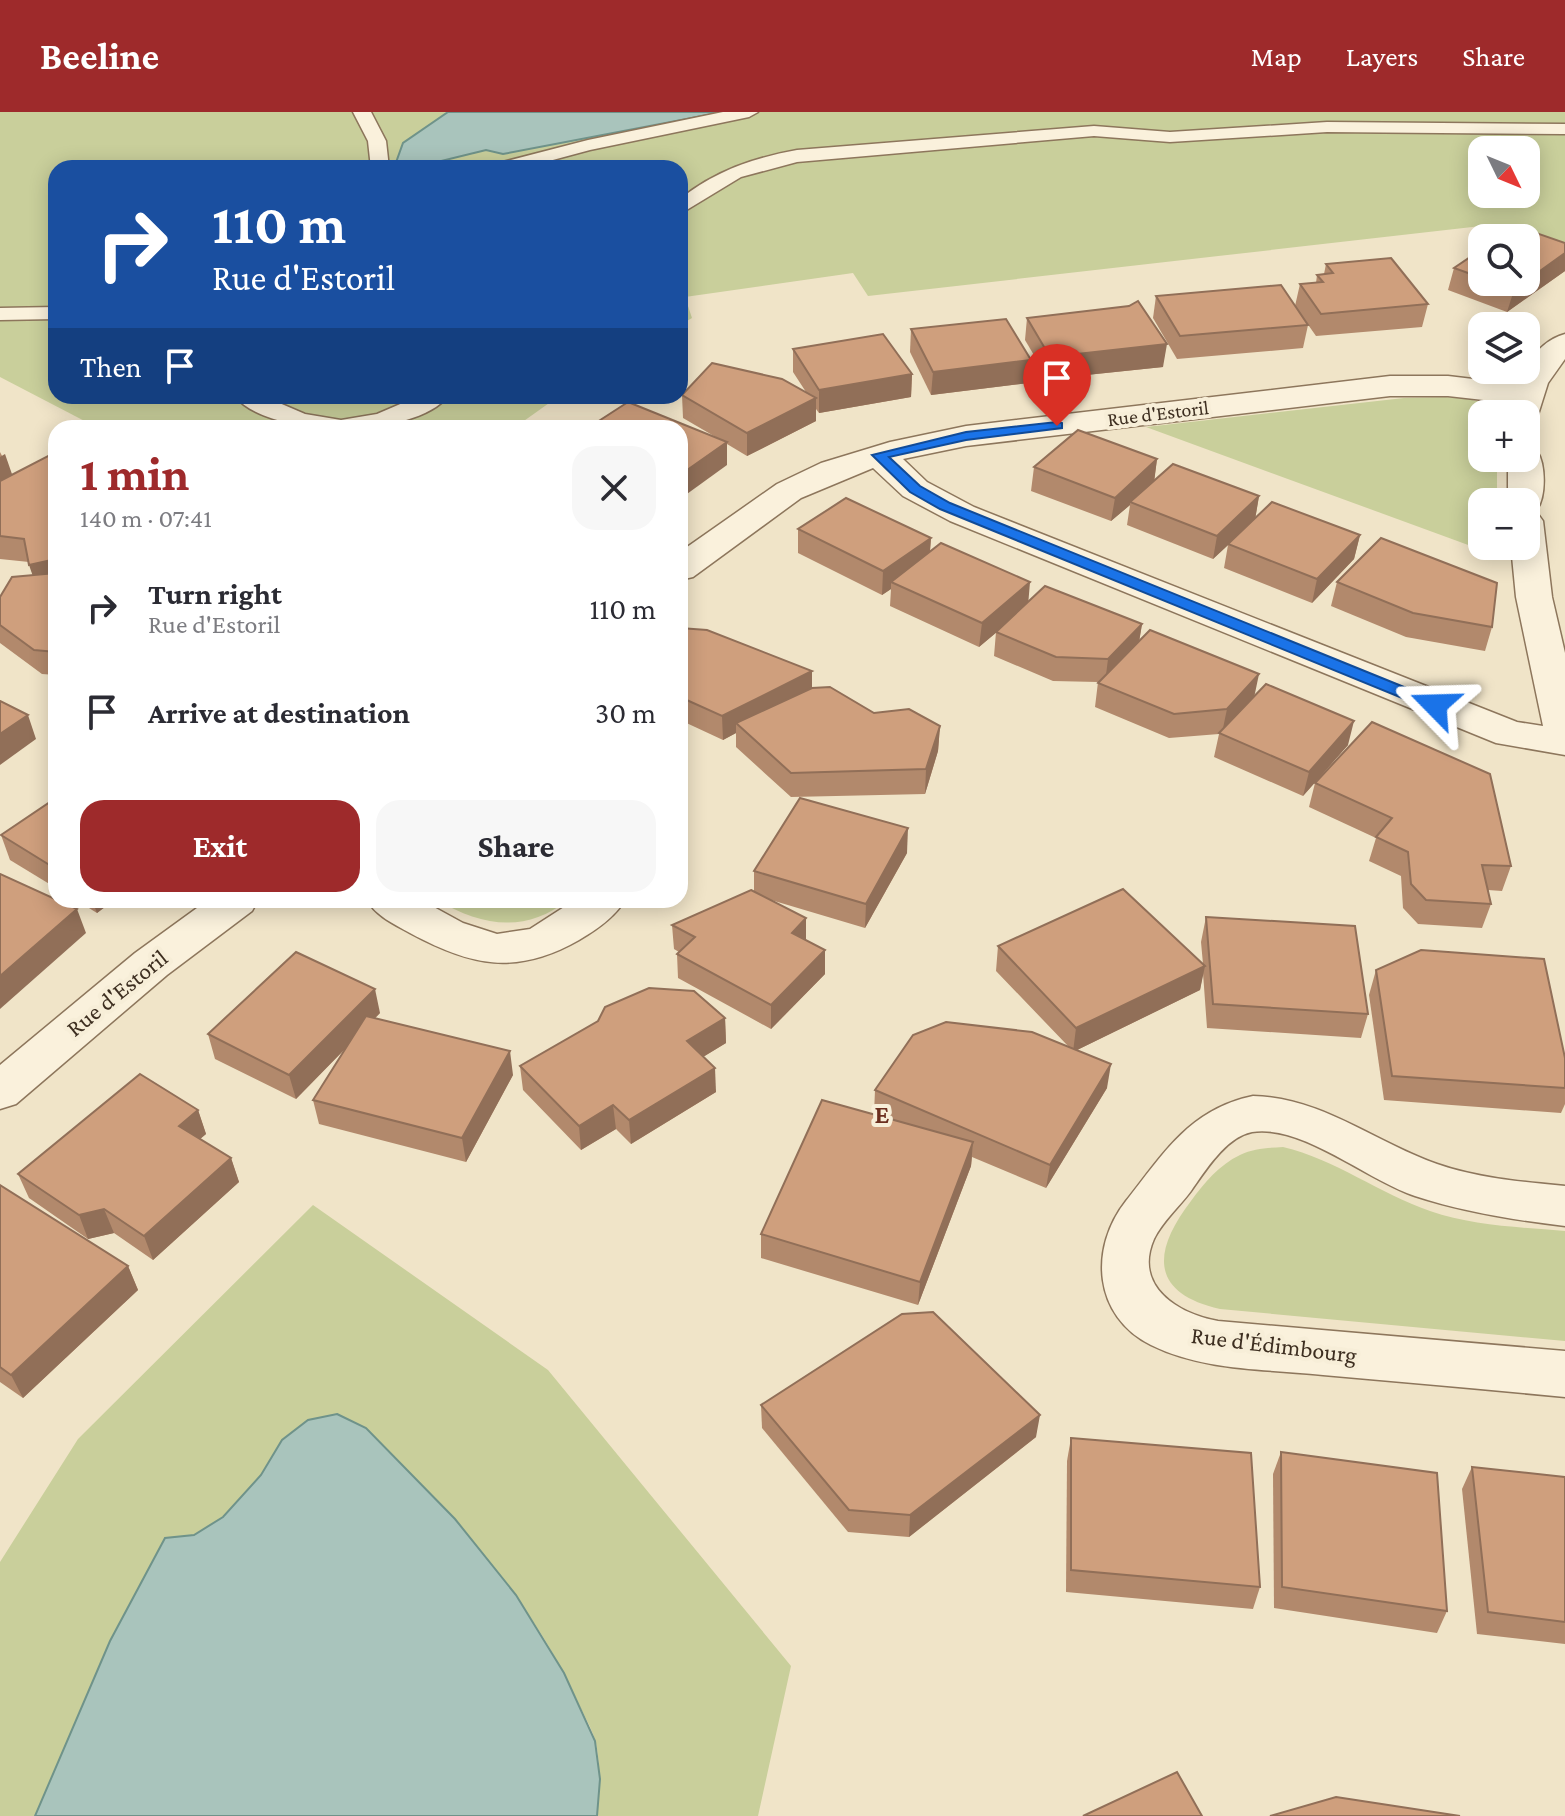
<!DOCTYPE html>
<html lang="en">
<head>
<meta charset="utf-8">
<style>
  body { margin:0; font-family:"Crimson Pro",serif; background:#f7f7f7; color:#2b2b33; height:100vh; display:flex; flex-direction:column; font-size:30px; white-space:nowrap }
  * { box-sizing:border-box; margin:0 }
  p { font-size:26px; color:#7c7c81 }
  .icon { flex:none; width:44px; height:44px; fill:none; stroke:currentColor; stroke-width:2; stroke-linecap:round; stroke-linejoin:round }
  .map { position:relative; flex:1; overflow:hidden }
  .drawer { position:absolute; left:48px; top:308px; width:640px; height:488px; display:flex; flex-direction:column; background:#fff; border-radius:24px; box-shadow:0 4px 20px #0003 }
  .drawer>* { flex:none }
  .top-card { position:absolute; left:48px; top:48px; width:640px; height:244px; border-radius:24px; box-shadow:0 4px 20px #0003; background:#1a4fa0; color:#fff; overflow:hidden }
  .needle { width:52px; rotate:133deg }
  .buttons { position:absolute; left:1468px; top:24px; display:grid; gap:16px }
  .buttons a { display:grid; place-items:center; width:72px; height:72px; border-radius:16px; background:#fff; box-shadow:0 4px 20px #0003; font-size:40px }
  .pin { position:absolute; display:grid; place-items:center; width:68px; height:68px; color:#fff; margin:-82px -34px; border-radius:50% 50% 50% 0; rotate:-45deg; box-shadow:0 0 8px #0007 }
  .pin .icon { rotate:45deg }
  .me { position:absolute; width:88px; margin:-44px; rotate:292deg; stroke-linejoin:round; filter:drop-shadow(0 0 6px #0008) }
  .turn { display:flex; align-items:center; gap:28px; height:168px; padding:0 32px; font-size:36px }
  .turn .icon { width:104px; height:104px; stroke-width:2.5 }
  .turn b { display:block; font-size:56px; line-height:68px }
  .then { display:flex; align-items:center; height:76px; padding:0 32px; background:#0003; gap:16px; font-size:30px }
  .round { display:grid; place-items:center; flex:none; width:84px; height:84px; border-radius:24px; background:#f7f7f7 }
  .head { display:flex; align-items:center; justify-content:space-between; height:136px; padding:0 32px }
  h1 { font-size:48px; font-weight:700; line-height:60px; color:#9e2a2b }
  .action { display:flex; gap:16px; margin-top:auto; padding:16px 32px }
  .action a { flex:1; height:92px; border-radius:24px; background:#9e2a2b; color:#fff; font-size:32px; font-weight:700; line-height:92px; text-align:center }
  .action a+a { background:#f7f7f7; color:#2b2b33 }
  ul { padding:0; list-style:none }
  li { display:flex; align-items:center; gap:24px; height:104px; padding:0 32px }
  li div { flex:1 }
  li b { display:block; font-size:30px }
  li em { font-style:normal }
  header { display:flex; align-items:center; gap:48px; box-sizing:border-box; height:112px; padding:0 40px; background:#9e2a2b; color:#fff }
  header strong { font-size:38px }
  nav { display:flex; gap:44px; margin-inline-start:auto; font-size:28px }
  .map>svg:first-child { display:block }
</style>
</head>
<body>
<header>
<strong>Beeline</strong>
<nav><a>Map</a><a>Layers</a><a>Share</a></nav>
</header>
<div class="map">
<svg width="1565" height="1704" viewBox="0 0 1565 1704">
  <rect width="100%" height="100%" fill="#f0e4c8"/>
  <g fill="#c9cf9b" fill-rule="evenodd">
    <path d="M 0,0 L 1565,0 L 1565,143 L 1490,113 L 868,184 L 853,161 L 685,185 L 692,206 L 680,213 L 680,56 L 56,56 L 56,284 L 559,284 L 514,316 L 98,316 L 0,265 ZM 1482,38 L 1526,38 L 1526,82 L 1482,82 Z"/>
    <path d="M 1445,285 C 1465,287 1483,286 1498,301 L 1482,302 L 1482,346 L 1497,346 L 1497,390 L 1482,390 L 1482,434 L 1500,434 L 1501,445 L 1146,315 L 1404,286 Z"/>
    <path d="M 437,788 L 568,788 C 525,822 481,814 437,788 Z"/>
    <path d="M 1283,1035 C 1335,1047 1380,1082 1430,1099 C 1473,1114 1520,1115 1565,1119 L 1565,1229 L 1220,1197 C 1150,1181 1152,1140 1191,1089 C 1204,1071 1219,1053 1240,1043 C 1254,1036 1268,1036 1283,1035 Z"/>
    <path d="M 313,1093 L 548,1258 L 791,1554 L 758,1704 L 597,1704 C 599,1680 601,1655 596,1631 C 592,1616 582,1600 576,1586 C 527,1480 446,1398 366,1316 L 282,1328 L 261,1363 L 223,1405 L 194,1423 L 110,1529 L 35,1704 L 0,1704 L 0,1450 L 78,1327 Z"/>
  </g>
  <g fill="#a9c4bc" stroke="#6f938a" stroke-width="2">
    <polygon points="448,0 723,0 503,42 486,38 433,51 434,56 394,56 403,31"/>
    <polygon points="337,1302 366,1316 455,1407 516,1483 564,1561 595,1629 600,1667 597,1704 35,1704 110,1529 165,1426 194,1423 223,1405 261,1363 282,1328 308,1308"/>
  </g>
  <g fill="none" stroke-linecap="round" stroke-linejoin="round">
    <defs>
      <g id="service">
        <polygon points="353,0 371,0 386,29 389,56 371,56 368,29"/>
        <polygon points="723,0 758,0 749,5 590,38 523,56 493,56 495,52 588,28"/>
        <path d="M 1327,10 L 1565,12 L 1565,22 L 1327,20 L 1170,30 L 1094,24 L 797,50 L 741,65 L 680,102 L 680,87 C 715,59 753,46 797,38 L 1094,14 L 1170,20 Z"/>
        <polygon points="56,195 56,207 0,208 0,196"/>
        <path d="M 235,284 L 263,284 L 305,302 L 341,308 L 377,302 L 419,284 L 448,284 C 415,327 268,327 235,284 Z"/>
      </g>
      <g id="minor">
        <path d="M 1565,222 L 1565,247 L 1548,271 L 1536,309 L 1526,312 L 1526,302 L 1509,302 L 1510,291 L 1448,284 L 1390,284 L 966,334 L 903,347 L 927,370 L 974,395 L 1517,610 L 1543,614 L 1516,485 L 1511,434 L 1526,434 L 1526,390 L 1508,390 L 1508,346 L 1526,346 L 1526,336 L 1537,339 C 1546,352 1546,385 1537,397 L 1529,399 L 1538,402 L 1543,409 L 1552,485 L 1565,541 L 1565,643 L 1496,631 L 950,409 L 903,384 L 873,356 L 801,386 L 693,465 L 680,468 L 680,440 L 777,372 L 821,351 L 890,330 L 966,314 L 1390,264 L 1448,264 L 1515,272 C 1525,253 1541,228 1565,222 Z"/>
        <polygon points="208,788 258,788 252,799 167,863 16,992 0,997 0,953 135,841"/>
        <path d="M 367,788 L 421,788 L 463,811 L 497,822 L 530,817 L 575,788 L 625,788 C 615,805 596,818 579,828 C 516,864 471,854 410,821 C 394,812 376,804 367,788 Z"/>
        <path d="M 1253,984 C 1323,986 1374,1030 1437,1052 C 1477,1066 1523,1070 1565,1074 L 1565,1114 C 1514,1108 1464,1100 1415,1084 C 1367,1068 1302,1012 1252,1020 C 1226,1025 1205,1059 1191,1079 C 1180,1094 1162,1110 1154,1127 C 1133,1175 1179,1202 1218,1209 L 1565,1239 L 1565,1285 C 1484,1277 1404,1270 1323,1263 C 1267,1257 1203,1259 1151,1233 C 1093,1204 1089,1136 1126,1089 C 1164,1041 1190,997 1253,984 Z"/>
      </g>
    </defs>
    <use href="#service" stroke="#8d765c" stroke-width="3"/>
    <use href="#minor" stroke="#8d765c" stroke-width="3"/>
    <use href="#service" fill="#faf1dc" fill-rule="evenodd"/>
    <use href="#minor" fill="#faf1dc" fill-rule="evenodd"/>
  </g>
  <g fill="#b2896c">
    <polygon points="1565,131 1565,159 1507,200 1448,178 1454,156 1482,137 1482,170 1526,170"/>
    <polygon points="1326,152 1428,192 1422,215 1316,224 1295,194 1300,172 1316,171 1317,163 1324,162"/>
    <polygon points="1156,184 1308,213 1303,236 1177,247 1153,206"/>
    <polygon points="1027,206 1163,255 1048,267 1025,228"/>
    <polygon points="911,217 1031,248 1029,271 931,283 910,240"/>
    <polygon points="793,237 912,262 911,285 819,301 816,297 816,309 747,344 727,332 727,353 719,327 683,306 682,283 806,280 793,260"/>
    <polygon points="0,340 12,363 56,348 56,563 42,562 0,531 0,485 33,463 29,450 0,447"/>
    <polygon points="1157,347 1154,369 1259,384 1255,407 1360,423 1354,447 1312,491 1224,456 1228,433 1213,447 1127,413 1130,393 1111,409 1031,379 1034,355"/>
    <polygon points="798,417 931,426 930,440 1028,490 1142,512 1139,530 1254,585 1348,633 1303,684 1214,645 1219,622 1169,626 1095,595 1098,570 1053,569 994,544 996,520 998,519 979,535 890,494 891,477 882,483 798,441"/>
    <polygon points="1337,470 1492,515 1485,539 1406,525 1331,494"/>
    <polygon points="680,516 812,559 812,577 874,601 940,614 938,639 925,682 791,685 736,635 736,621 723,628 680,608"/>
    <polygon points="1315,671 1511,754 1502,779 1488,778 1491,792 1482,816 1418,812 1403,796 1401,764 1369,749 1376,726 1309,695"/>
    <polygon points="56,686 56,776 10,748 1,723"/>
    <polygon points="907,741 865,816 771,788 806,828 825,838 825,862 771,917 678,866 677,842 679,840 674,837 672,813 754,780 754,759"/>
    <polygon points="76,788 114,788 97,801"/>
    <polygon points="1206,805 1368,902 1361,926 1207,916 1203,861 1200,878 1077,938 1107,976 1046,1076 972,1045 971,1054 918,1193 761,1146 761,1122 874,1002 875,978 1068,934 996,859 998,834 1203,852 1201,830"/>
    <polygon points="1376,858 1565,946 1565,992 1561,1001 1384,988 1369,883"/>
    <polygon points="380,901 375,906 513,963 466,1050 319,1012 313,988 345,937 296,987 215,947 208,922"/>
    <polygon points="725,906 726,931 703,945 716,980 631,1032 616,1017 581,1038 523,978 520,954"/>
    <polygon points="198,998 206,1022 200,1027 231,1046 239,1070 153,1148 114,1121 88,1127 29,1086 18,1062"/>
    <polygon points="0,1073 128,1154 138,1178 23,1286 0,1270"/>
    <polygon points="761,1293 1036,1325 909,1425 848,1420 762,1316"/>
    <polygon points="1071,1326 1260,1475 1253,1497 1066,1480 1067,1349"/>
    <polygon points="1281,1340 1447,1499 1437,1521 1274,1496 1273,1362"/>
    <polygon points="1472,1355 1565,1365 1565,1532 1477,1522 1462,1377"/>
  </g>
  <g fill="#916f58">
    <polygon points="1565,141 1565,159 1507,200 1514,178"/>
    <polygon points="1167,232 1163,255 1048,267 1050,245"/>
    <polygon points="1031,248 1029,271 931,283 933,260"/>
    <polygon points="912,262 911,285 819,301 819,278"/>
    <polygon points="816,286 816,309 747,344 747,321"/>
    <polygon points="727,330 727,353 680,387 680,363"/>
    <polygon points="5,342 13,365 0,373 0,345"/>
    <polygon points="1157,347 1154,371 1130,390 1130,393 1111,409 1115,386"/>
    <polygon points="1259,384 1255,408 1213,447 1217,424"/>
    <polygon points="1360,423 1354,447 1312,491 1317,467"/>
    <polygon points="931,426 929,449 891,470 891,477 882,483 883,459"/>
    <polygon points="56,447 56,473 37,476 29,453"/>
    <polygon points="1030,470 1028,494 979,535 982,511"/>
    <polygon points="1142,512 1138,536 1105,571 1108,547"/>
    <polygon points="812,559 812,584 736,611 736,621 723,628 722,604"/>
    <polygon points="1259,562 1254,586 1222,621 1227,597"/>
    <polygon points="28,603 36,627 0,653 0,622"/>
    <polygon points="1354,609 1348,633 1303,684 1309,660"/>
    <polygon points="940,614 938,639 925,682 926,657"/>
    <polygon points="908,716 907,741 865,816 866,792"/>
    <polygon points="92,788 114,788 97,801"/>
    <polygon points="77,797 86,821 0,897 0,864"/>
    <polygon points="806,806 806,830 792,821"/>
    <polygon points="825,838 825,862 771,917 771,893"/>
    <polygon points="1205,854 1200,878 1073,940 1076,916"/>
    <polygon points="375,877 380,901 296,987 289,963"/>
    <polygon points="725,906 726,931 688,954 687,929"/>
    <polygon points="510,939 513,963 466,1050 462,1026"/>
    <polygon points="1111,952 1107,976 1046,1076 1050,1053"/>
    <polygon points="715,956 716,980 631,1032 629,1008"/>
    <polygon points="613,993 616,1017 581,1038 579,1014"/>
    <polygon points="198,998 206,1022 187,1038 179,1014"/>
    <polygon points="973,1030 971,1054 918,1193 920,1170"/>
    <polygon points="231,1046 239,1070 153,1148 144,1124"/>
    <polygon points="104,1097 114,1121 88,1127 79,1103"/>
    <polygon points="128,1154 138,1178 23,1286 11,1263"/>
    <polygon points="1040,1303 1036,1325 909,1425 910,1403"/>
  </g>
  <g fill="#cf9f7d" stroke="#916f58" stroke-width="2">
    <polygon points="1516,114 1565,131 1565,141 1526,169 1526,126 1498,126"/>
    <polygon points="1482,137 1482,166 1454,156"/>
    <polygon points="1391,146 1428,192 1321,202 1300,172 1323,170 1317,163 1333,161 1326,152"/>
    <polygon points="1492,170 1525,170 1514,178"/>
    <polygon points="1281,173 1308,213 1180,224 1156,184"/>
    <polygon points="1138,189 1167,232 1050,245 1027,206 1129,194"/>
    <polygon points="1006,207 1031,248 933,260 911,217"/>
    <polygon points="883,222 912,262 819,278 793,237"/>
    <polygon points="712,251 782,267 816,286 747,321 682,283"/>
    <polygon points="628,290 727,330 680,363 680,316 588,316"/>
    <polygon points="1078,318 1157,347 1115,386 1034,355"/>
    <polygon points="48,344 56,348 56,447 29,453 24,427 0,424 0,369"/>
    <polygon points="1173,352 1259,384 1217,424 1130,390"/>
    <polygon points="846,386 931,426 883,459 798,417"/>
    <polygon points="1272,390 1360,423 1317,467 1228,432"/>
    <polygon points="1381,426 1497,471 1492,515 1413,501 1337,470"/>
    <polygon points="941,431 1030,470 982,511 891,470"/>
    <polygon points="56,461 56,540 34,538 0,513 0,485 12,465"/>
    <polygon points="1045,474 1142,512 1108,547 1056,545 996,520"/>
    <polygon points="680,516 707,518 812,559 722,604 680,585"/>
    <polygon points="1150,518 1259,562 1227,597 1174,602 1098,571"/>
    <polygon points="1266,572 1354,609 1309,660 1219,621"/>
    <polygon points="830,575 874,601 909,597 940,614 926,657 791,661 736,611 812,576"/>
    <polygon points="0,589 28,603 0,622"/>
    <polygon points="1372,610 1490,662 1511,754 1482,753 1491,792 1426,788 1411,772 1408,740 1376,725 1392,706 1315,671"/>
    <polygon points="56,686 56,757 1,723"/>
    <polygon points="800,686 908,716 866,792 754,759"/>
    <polygon points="0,762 77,797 0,864"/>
    <polygon points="1123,777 1205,854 1076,916 998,834"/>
    <polygon points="751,778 806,806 792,821 825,838 771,893 677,842 695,825 672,813"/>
    <polygon points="1206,805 1355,814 1368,902 1213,892"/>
    <polygon points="1421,838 1544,847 1565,946 1565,976 1392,964 1376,858"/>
    <polygon points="296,840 375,877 289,963 208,922"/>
    <polygon points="649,876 694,879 725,906 687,929 715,956 629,1008 613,993 579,1014 520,954 598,909 605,895"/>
    <polygon points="366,904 510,939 462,1026 313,988"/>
    <polygon points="946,910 1032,920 1111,952 1050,1053 875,978 913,923"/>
    <polygon points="140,962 198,998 179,1014 231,1046 144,1124 104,1097 79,1103 18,1062"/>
    <polygon points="822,988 973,1030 920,1170 761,1122"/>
    <polygon points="0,1073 128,1154 11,1263 0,1255"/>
    <polygon points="933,1200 1040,1303 910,1403 849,1398 761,1293 902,1202"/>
    <polygon points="1071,1326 1251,1341 1260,1475 1071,1458"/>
    <polygon points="1281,1340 1437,1361 1447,1499 1282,1475"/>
    <polygon points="1472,1355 1565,1365 1565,1510 1488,1500"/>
    <polygon points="1177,1660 1202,1704 1083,1704"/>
    <polygon points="1336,1685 1460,1704 1270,1704"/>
  </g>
  <polygon fill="#1a73e8" stroke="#114b97" stroke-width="2" points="1057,310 1062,311 1062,316 966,328 889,345 920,374 950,391 1441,590 1441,597 1429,597 940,397 910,380 872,343 966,320"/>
  <g text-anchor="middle" stroke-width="8" stroke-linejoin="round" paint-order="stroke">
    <g font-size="20" fill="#3d2e20" stroke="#f7eed8">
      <text transform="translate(1158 301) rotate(-7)" y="7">Rue d'Estoril</text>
    </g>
    <g font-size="24" fill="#3d2e20" stroke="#f7eed8">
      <text transform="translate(117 881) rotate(-39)" y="8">Rue d'Estoril</text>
      <text transform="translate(1274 1233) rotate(7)" y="8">Rue d'Édimbourg</text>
    </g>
    <g font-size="26" font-weight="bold" fill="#6b2e1e" stroke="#f7eed8">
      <text x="882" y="1011">E</text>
    </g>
  </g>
</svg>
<div class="buttons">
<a><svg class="needle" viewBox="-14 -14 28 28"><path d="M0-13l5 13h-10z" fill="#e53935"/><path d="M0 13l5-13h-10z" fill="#7c7c81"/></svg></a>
<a><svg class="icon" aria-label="search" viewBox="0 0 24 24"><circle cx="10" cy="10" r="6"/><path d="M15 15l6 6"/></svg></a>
<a><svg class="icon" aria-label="layers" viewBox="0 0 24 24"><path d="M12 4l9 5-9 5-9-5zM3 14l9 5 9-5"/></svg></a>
<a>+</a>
<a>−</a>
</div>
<div class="pin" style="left:1057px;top:314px;background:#d93025"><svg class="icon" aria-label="arrive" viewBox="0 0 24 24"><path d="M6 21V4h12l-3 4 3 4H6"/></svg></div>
<svg class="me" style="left:1435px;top:593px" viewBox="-20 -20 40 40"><path d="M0-17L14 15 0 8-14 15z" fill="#1a73e8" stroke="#fff" stroke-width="4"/></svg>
<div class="top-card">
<div class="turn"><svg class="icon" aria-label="right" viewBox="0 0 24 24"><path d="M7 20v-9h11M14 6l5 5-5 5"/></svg><div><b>110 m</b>Rue d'Estoril</div></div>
<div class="then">Then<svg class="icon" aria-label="arrive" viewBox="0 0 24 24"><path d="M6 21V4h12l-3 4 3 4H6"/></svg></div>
</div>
<section class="drawer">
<div class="head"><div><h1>1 min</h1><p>140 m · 07:41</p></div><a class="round"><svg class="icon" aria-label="close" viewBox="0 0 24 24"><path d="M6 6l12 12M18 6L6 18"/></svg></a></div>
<ul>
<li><svg class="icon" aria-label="right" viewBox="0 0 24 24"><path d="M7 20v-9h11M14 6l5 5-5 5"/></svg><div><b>Turn right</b><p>Rue d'Estoril</p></div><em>110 m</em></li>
<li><svg class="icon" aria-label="arrive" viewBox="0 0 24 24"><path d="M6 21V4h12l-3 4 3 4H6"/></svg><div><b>Arrive at destination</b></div><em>30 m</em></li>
</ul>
<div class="action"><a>Exit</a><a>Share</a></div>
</section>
</div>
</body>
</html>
